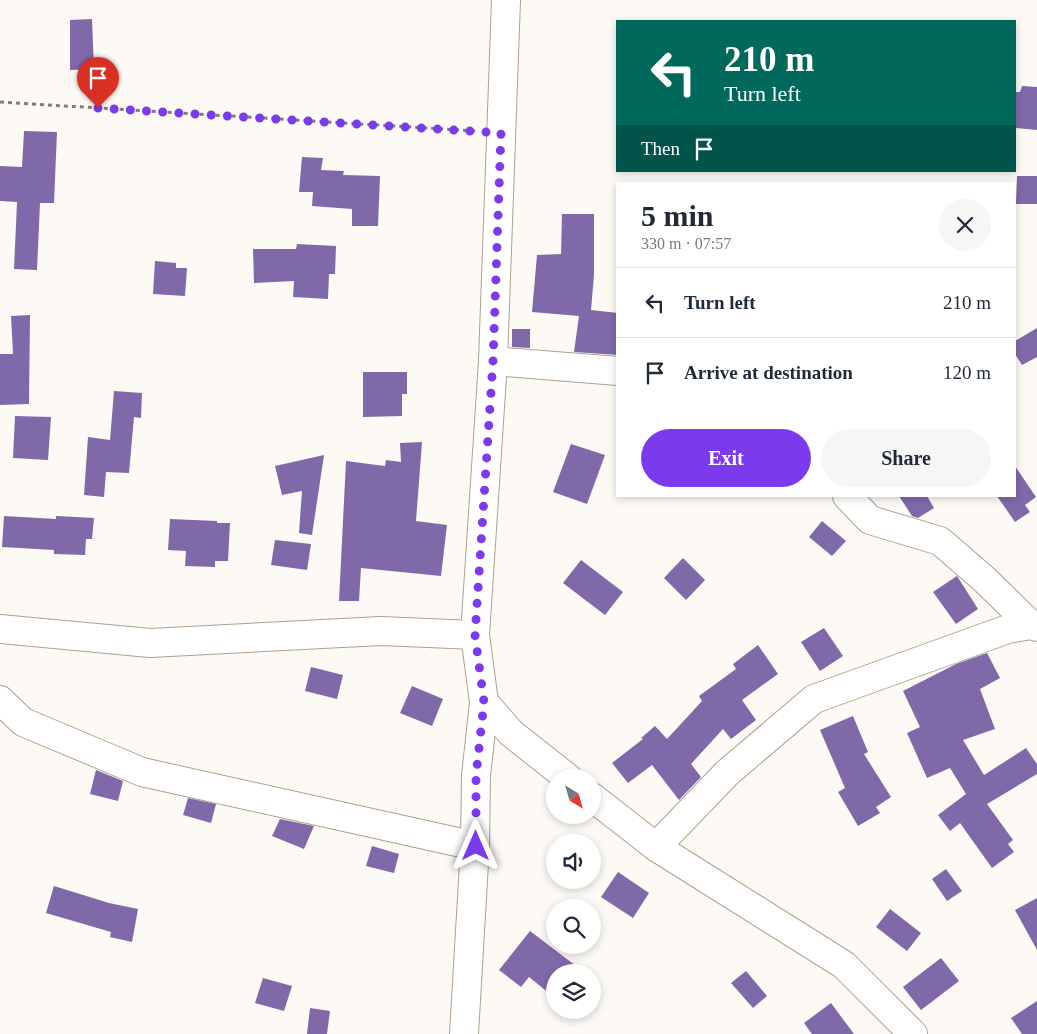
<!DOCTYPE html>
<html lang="en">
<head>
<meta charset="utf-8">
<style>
  body { margin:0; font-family:"Times New Roman",serif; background:#f6f6f7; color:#1f2937; height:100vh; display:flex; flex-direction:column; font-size:19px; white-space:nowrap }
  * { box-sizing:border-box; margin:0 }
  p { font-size:16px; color:#747a83 }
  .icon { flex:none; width:28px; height:28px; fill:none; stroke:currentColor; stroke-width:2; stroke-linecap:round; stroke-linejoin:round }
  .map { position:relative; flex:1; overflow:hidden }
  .sheet { position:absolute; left:616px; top:182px; width:400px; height:315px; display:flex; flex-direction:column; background:#fff; border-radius:0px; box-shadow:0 2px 8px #0003 }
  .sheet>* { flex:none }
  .guide { position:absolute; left:616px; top:20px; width:400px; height:152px; border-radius:0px; box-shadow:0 2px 8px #0003; background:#00695c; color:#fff; overflow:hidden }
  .needle { width:32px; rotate:143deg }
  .fabs { position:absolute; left:546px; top:769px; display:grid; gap:10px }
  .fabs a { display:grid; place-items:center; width:55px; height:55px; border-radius:50%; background:#fff; box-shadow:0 2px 8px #0003; font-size:25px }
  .pin { position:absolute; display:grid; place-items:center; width:42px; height:42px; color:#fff; margin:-51px -21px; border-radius:50% 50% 50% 0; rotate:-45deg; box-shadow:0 0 5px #0007 }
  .pin .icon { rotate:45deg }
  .me { position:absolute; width:55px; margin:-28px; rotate:0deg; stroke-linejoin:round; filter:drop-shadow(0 0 4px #0008) }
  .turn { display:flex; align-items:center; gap:18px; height:105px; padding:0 25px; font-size:22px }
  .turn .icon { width:65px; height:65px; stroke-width:2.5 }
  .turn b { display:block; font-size:35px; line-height:42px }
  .then { display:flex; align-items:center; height:48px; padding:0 25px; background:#0003; gap:10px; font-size:19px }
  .round { display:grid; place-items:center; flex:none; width:52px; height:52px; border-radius:26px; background:#f6f6f7 }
  .overview { display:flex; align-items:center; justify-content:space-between; height:85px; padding:0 25px }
  h1 { font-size:30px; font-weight:600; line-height:38px }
  .primary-button { display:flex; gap:10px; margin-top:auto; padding:10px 25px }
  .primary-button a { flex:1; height:58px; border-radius:30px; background:#7c3aed; color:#fff; font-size:20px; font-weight:600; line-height:58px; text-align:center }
  .primary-button a+a { background:#f6f6f7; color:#1f2937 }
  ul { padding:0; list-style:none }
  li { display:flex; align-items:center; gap:15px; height:70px; padding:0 25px; border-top:1px solid #e0e1e3 }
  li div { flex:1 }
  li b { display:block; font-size:19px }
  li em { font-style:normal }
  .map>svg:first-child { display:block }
</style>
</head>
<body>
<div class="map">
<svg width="1037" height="1034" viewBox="0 0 1037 1034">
  <rect width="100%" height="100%" fill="#fdf9f5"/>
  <g fill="#8069a9">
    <polygon points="92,19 94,69 70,70 70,20"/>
    <polygon points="1022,86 1037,87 1037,130 1015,128 1015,92 1020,92"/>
    <polygon points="24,131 57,132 54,203 40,203 37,270 14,269 17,202 0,201 0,166 22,167"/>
    <polygon points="302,157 323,158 321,170 344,171 343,175 380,176 378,226 352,226 352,209 312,206 313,192 299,192"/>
    <polygon points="1017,176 1037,176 1037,204 1016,204"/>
    <polygon points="562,214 594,214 594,275 591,310 618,313 618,355 574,352 579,316 532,312 537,255 561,254"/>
    <polygon points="297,244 336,246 335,274 329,274 328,299 293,297 294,281 254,283 253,249 296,249"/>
    <polygon points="155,261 176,263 176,268 187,268 185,296 153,294"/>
    <polygon points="30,315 29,404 0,405 0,354 13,354 11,316"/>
    <polygon points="1037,328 1037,357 1022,365 1015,354 1015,341"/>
    <polygon points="512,329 530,329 530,348 512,347"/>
    <polygon points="363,372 407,372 407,394 402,394 402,416 363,417"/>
    <polygon points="114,391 142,393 141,418 134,417 129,473 106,472 104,497 84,495 88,437 110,440"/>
    <polygon points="15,416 51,417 48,460 13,458"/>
    <polygon points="422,442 416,521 447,525 441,576 361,568 359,601 339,601 346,461 385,466 386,460 401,462 400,443"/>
    <polygon points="571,444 605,455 587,504 553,492"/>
    <polygon points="324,455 312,535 299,533 302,491 282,495 275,466"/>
    <polygon points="1015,466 1036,497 1025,505 1030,512 1015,522 997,496 1015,496"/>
    <polygon points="899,496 927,496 934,508 918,518 912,516"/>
    <polygon points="4,516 56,519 56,516 94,518 92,539 86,539 85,555 54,554 54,550 2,547"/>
    <polygon points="170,519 217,521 217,523 230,523 228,561 215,561 215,567 185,566 186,551 168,550"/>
    <polygon points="822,521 846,541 832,556 809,537"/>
    <polygon points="275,540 311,544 307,570 271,565"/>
    <polygon points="683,558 705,580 686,600 664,578"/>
    <polygon points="581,560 623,592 605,615 563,583"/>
    <polygon points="957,576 978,609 956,624 933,592"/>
    <polygon points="824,628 843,656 820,671 801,642"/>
    <polygon points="758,645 778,674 742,700 756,720 731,739 723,729 691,764 701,777 679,800 652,765 628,783 612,763 643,739 641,738 655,726 667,739 702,701 699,696 736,669 733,664"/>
    <polygon points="987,653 1000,678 980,689 995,729 963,740 984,775 1026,748 1037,764 1037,774 987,804 1013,840 1008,844 1014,852 992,868 960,823 950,831 938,815 966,794 950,768 927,778 907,733 920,727 903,691 956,664"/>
    <polygon points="311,667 343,675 337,699 305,691"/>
    <polygon points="412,686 443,699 432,726 400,713"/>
    <polygon points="853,716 868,752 864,754 891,797 876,807 880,813 858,826 838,792 845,788 820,730"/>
    <polygon points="96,770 123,781 118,801 90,794"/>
    <polygon points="188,798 216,804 211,823 183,815"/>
    <polygon points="280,819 314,826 304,849 272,836"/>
    <polygon points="372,846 399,854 394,873 366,866"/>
    <polygon points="946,869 962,891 947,901 932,879"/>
    <polygon points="618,872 649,893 633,918 601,897"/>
    <polygon points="54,886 109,903 138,909 132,942 110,937 111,932 46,913"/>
    <polygon points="1037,898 1037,950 1015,910"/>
    <polygon points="890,909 921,933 907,951 876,927"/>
    <polygon points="530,931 584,972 555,972 555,998 529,977 521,987 499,970"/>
    <polygon points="941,958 959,981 921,1010 903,987"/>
    <polygon points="746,971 767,996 753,1008 731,983"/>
    <polygon points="263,978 292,986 284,1011 255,1003"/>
    <polygon points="1037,1001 1037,1034 1022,1034 1011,1018"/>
    <polygon points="831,1003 854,1034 812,1034 804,1023"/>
    <polygon points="310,1008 330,1011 327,1034 307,1034"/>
  </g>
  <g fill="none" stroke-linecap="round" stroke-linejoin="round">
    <defs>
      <g id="minor">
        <polyline points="493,361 618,371"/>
        <polyline points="847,496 870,520 940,541 984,579 1031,625"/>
        <polyline points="0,629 150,643 381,631 475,635"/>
        <polyline points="0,700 23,722 142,772 475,846"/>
        <polyline points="484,702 511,733 568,778"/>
        <polyline points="592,797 656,847 844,965 913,1034"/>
        <polyline points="656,847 727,773 814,699 1008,629 1031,625 1037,627"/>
        <polyline points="464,1034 475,846 476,776 484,702 475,635 493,361 506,0"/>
      </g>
    </defs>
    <use href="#minor" stroke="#b0a08d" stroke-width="30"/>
    <polyline stroke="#827d78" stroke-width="3" stroke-dasharray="4 4" stroke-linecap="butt" points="0,102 476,131"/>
    <use href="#minor" stroke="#fff" stroke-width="28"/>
  </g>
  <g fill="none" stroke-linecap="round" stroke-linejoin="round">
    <polyline stroke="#7c3aed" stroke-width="9" stroke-dasharray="0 16.2" points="98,108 501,133 493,361 475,635 484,702 476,776 476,846"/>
  </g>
</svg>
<div class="fabs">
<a><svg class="needle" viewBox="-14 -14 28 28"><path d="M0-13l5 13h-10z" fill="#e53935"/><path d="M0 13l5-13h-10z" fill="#747a83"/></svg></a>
<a><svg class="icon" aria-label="sound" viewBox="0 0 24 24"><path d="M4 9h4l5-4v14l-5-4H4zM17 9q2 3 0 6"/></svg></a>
<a><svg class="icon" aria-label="search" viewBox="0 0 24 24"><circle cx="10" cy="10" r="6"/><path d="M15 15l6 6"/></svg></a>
<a><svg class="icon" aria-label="layers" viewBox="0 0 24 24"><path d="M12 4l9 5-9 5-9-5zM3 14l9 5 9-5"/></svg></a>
</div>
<div class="pin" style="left:98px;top:108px;background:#d93025"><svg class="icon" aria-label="arrive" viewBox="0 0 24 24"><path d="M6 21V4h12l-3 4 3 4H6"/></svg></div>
<svg class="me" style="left:476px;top:846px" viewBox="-20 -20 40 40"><path d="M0-17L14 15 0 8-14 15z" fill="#7c3aed" stroke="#fff" stroke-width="4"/></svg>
<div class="guide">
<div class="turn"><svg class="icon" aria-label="left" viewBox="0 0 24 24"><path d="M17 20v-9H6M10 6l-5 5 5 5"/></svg><div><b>210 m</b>Turn left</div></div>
<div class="then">Then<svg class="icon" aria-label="arrive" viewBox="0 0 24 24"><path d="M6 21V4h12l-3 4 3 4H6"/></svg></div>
</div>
<section class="sheet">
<div class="overview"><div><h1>5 min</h1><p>330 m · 07:57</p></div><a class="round"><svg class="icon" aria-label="close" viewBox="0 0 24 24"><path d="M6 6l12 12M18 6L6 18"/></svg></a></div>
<ul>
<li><svg class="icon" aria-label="left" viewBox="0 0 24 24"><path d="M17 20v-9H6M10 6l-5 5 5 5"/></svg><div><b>Turn left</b></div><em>210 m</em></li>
<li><svg class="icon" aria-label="arrive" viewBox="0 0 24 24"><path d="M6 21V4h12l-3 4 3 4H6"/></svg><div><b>Arrive at destination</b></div><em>120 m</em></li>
</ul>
<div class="primary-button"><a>Exit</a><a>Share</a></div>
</section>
</div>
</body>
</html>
